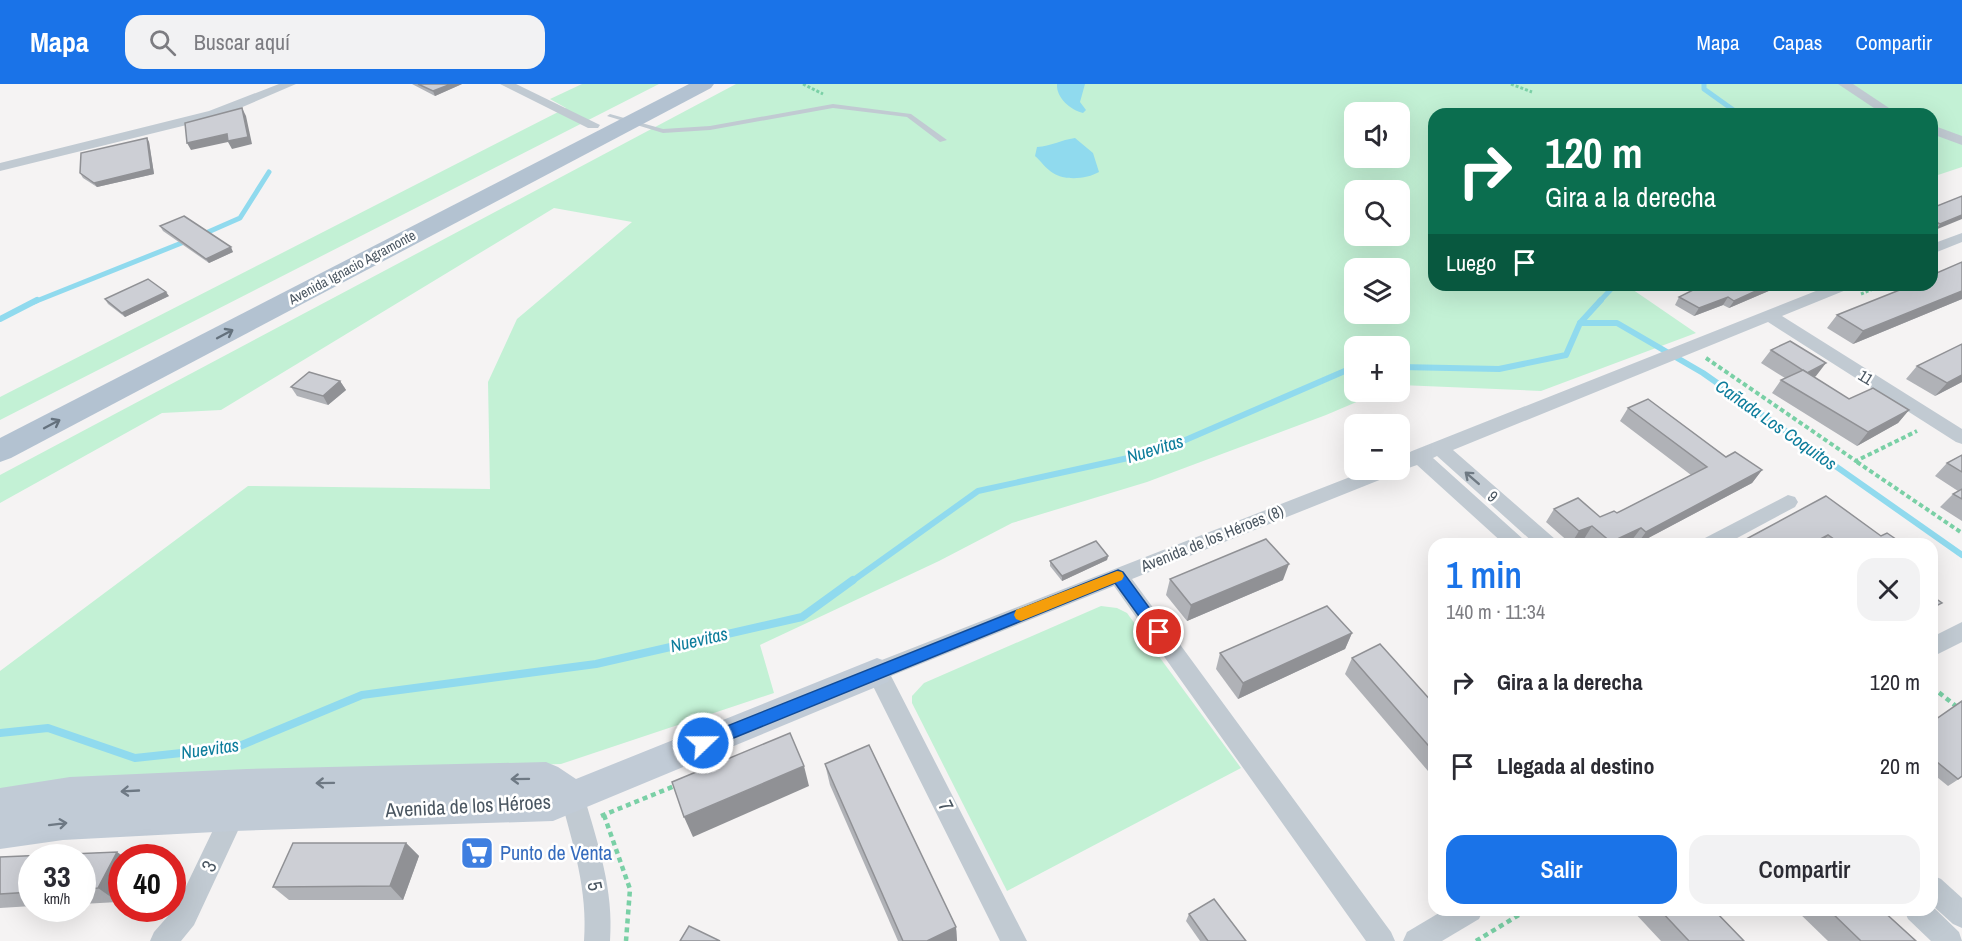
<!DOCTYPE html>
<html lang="es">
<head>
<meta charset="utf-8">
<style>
  body { margin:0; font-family:"Archivo Narrow",sans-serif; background:#f2f2f3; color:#2b2b33; height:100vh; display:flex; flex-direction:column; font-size:22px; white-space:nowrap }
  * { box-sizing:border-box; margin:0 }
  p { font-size:20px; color:#7c7c81 }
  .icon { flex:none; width:33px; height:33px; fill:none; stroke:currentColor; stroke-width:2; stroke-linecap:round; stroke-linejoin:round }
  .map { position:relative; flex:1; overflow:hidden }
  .panel { position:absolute; left:1428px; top:454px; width:510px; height:378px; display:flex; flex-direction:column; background:#fff; border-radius:18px; box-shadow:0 6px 24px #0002 }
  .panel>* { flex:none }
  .guide { position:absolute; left:1428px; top:24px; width:510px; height:183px; border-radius:18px; box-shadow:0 6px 24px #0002; background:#0b6e4f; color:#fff; overflow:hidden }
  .buttons { position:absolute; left:1344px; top:18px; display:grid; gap:12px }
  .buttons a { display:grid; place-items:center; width:66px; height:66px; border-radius:12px; background:#fff; box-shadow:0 6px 24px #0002; font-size:30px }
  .speed { position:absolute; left:18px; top:760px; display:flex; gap:12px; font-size:30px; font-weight:700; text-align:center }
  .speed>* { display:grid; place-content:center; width:78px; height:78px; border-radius:50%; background:#fff; box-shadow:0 6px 24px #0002; line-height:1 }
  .speed small { font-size:15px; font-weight:400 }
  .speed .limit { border:9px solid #d22; background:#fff; color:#111 }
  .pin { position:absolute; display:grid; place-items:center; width:51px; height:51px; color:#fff; margin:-26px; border:3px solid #fff; border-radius:50%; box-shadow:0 2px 6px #0007 }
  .me { position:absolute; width:66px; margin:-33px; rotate:68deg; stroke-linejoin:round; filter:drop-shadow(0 0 4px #0008) }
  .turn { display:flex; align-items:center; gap:21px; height:126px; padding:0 18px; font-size:27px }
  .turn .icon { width:78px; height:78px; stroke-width:2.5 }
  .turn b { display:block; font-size:42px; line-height:51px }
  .then { display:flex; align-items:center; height:57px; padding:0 18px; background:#0003; gap:12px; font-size:22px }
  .round { display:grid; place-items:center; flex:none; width:63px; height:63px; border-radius:18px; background:#f2f2f3 }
  .head { display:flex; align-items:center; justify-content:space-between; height:102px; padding:0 18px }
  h1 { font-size:36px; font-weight:600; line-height:45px; color:#1a73e8 }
  .primary-button { display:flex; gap:12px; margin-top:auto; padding:12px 18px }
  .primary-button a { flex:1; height:69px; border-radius:18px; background:#1a73e8; color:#fff; font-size:24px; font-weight:600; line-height:69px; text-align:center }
  .primary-button a+a { background:#f2f2f3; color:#2b2b33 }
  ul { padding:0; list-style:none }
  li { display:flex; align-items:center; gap:18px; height:84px; padding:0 18px }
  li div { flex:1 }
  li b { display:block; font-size:22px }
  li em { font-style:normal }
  header { display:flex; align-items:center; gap:36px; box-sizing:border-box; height:84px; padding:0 30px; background:#1a73e8; color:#fff }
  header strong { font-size:28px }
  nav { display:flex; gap:33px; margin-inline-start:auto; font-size:21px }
  .search { width:420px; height:54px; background:#f2f2f3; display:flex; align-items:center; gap:15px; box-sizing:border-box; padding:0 21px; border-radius:18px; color:#7c7c81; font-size:22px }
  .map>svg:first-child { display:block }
</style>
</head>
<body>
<header>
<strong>Mapa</strong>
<div class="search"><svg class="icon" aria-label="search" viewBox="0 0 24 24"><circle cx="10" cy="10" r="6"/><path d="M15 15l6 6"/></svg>Buscar aquí</div>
<nav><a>Mapa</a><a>Capas</a><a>Compartir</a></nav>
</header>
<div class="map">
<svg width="1962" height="857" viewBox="0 0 1962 857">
  <rect width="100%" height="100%" fill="#f5f3f3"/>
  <g fill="#c3f1d5" fill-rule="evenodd">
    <polygon points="582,0 659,0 0,336 0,313 566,24 550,15"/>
    <path d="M 736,0 L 1962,0 L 1962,83 L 1932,93 L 1932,30 L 1434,30 L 1434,201 L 1626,201 L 1696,249 L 1541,307 L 1400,301 L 1400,262 L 1354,262 L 1354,308 L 1380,308 L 1326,331 L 1147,398 L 1012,439 L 939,477 L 760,561 L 774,609 L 561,680 L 106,695 L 0,709 L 0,587 L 248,402 L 490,405 L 488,298 L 517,235 L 632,138 L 554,124 L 221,326 L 162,329 L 0,419 L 0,391 ZM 1354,28 L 1400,28 L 1400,74 L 1354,74 ZM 1354,106 L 1400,106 L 1400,152 L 1354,152 ZM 1354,184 L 1400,184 L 1400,230 L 1354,230 Z"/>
    <polygon points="1101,522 1117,524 1127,529 1241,684 1007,807 912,619 912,612 924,599"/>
  </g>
  <g fill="#90daee">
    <path d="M 1057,0 L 1085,0 L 1080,18 L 1086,26 L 1083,29 C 1071,26 1056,14 1057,0 Z"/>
    <path d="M 1075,54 L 1093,69 L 1099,88 C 1087,95 1065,97 1053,89 C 1046,85 1041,77 1035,72 L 1037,63 C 1051,62 1061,56 1075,54 Z"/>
  </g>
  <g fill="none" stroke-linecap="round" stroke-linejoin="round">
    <g stroke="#90daee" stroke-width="5">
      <polyline points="1704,0 1704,5 1739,30"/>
      <polyline points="199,152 240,134 269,88"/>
      <polyline points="34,218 189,156"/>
      <polyline points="1599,218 1615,201"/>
    </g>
    <g stroke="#90daee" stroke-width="6">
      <polyline points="0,235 37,216"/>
      <polyline points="1580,239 1617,239 1703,289 1962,471"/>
      <polyline points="1400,283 1499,285 1566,271 1580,239 1601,216"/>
      <polyline points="851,498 978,407 1160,367 1354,283"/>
    </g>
    <polyline stroke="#90daee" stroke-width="8" points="0,649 48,644 135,674 237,663 362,611 596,580 802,533 853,496"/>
    <g stroke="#7ad0a6" stroke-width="3" stroke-dasharray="3 2" stroke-linecap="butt">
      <polyline points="803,0 823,10"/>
      <polyline points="1511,0 1532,8"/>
      <polyline points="1861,210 1883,201"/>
    </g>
    <g stroke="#7ad0a6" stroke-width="4" stroke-dasharray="4.5 3" stroke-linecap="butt">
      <polyline points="1706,274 1856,377 1917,347"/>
      <polyline points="1857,378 1962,449"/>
    </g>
    <g stroke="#7ad0a6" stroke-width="4.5" stroke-dasharray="5 4" stroke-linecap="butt">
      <polyline points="1932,603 1962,627"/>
      <polyline points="604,731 630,805 626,857"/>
      <polyline points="601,732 677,701"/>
      <polyline points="1476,857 1527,826"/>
    </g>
    <polygon fill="#c1cad2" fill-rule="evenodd" points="833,20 911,30 947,56 940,58 907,33 833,24 710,46 663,49 607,32 610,30 663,45 710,42"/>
    <g fill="#c1cad2" fill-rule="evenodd">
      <polygon points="279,0 296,0 219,33 0,87 0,79 209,27"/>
      <polygon points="500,0 516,0 600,41 598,44 588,44"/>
      <polygon points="1838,0 1853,0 1898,30 1883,30"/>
      <polygon points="1932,41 1962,52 1962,61 1932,50"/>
      <polygon points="1962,149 1962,158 1932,170 1932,160"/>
      <polygon points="1831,201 1853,201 1851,204 1782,232 1962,345 1962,360 1956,358 1768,238 1453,366 1555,455 1558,460 1535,460 1437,372 1433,374 1523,455 1526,460 1504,460 1417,381 1400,387 1396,386 1400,386 1400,373 1412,367"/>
      <polygon points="1368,386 1394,386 1392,391 1132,495 1391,848 1395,857 1366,857 1114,502 891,592 1027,857 1000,857 866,588 869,581"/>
      <polygon points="1788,411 1795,413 1798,418 1795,423 1726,460 1700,460 1703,455"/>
      <polygon points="1962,538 1962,558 1932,573 1932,553"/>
      <path d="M 572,701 L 581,704 L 584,712 C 598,760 614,806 610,857 L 584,857 C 588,807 573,760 560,712 L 563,704 Z"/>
      <polygon points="237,712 246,715 249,723 194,841 181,857 150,857 154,848 176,823 228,715"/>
      <polygon points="1932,791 1941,795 1962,814 1962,844 1953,840 1932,821"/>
      <polygon points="1932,822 1959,848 1962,857 1931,857 1908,835 1904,826 1932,826"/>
      <polygon points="1444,826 1483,826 1479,835 1442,857 1403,857 1407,848"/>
    </g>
    <polygon fill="#c1cbd6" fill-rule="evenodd" points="877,574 888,578 893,588 888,598 553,737 234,747 63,756 0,765 0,704 70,693 247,685 546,678 558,683 576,695"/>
    <polygon fill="#b3c2d1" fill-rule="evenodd" points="689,0 714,0 711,4 11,374 0,378 0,354"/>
  </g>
  <g fill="#b0b2b7">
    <polygon points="412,0 462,0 435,12"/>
    <polygon points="147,54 149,58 154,90 97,103 83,94 80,89"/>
    <polygon points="1962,112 1935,146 1932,145 1932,124"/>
    <polygon points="160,142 233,168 209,179 163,147"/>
    <polygon points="1962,178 1962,215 1853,260 1827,244 1837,231 1932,201 1932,191"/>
    <polygon points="1703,201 1788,201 1773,207 1771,206 1729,224 1723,221 1694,232 1675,221 1679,213"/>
    <polygon points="169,212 125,233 108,220 105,215"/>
    <polygon points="1771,266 1816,292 1814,293 1849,315 1909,326 1898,339 1857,362 1772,309 1781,296 1785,294 1761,279"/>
    <polygon points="1917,282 1962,298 1935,312 1906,295"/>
    <polygon points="340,297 346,306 328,321 297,312 291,303"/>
    <polygon points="1628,324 1726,373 1762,386 1752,399 1637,460 1632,456 1623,460 1591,460 1584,455 1571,460 1546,438 1554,425 1600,433 1617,429 1691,391 1620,337"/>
    <polygon points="1962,371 1962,437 1940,423 1953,410 1958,407 1935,392 1947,379"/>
    <polygon points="1826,412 1881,452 1903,460 1737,460"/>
    <polygon points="1108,472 1107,476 1062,497 1050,482 1050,477"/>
    <polygon points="1170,495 1283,496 1187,537 1166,511"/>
    <polygon points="1352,549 1345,565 1238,615 1216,585 1220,569"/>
    <polygon points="1352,574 1434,620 1434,694 1345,590"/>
    <polygon points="1932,638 1962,693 1948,702 1932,689"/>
    <polygon points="825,680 956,843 957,857 898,857 830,701"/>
    <polygon points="406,759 419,772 403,816 289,816 273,803"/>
    <polygon points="117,768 118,818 82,820 82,774 32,774 32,822 0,824 0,773"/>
    <polygon points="1632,826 1714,826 1744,857 1661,857"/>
    <polygon points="1796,826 1882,826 1916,857 1828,857"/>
    <polygon points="1189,830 1246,857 1200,857 1186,837"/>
  </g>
  <g fill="#909195">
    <polygon points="451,0 462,0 435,12 433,7"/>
    <polygon points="242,24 246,32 252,60 232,65 228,58 191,66 187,59 227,50"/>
    <polygon points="147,54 149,58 154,90 97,103 94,99"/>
    <polygon points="1962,131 1962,135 1935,146 1940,140"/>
    <polygon points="231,163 233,168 209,179 206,175"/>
    <polygon points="1769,201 1774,201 1771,206 1729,224 1734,217"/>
    <polygon points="1777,201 1788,201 1773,207"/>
    <polygon points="1962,207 1962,215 1853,260 1863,247"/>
    <polygon points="166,208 169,212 125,233 122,229"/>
    <polygon points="1728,213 1723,221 1694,232 1699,224"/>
    <polygon points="1826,279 1816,292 1797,302 1807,289"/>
    <polygon points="1962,291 1962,298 1935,312 1947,299"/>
    <polygon points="340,297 346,306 328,321 323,312"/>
    <polygon points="1909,326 1898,339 1857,362 1868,348"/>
    <polygon points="1762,386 1752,399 1637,460 1646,448"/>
    <polygon points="1592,442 1584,455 1571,460 1579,447"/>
    <polygon points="1641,444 1632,456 1623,460 1609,460 1611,458"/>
    <polygon points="1828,451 1820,460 1811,460"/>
    <polygon points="1108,472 1107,476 1062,497 1062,492"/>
    <polygon points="1289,480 1283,496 1187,537 1191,521"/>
    <polygon points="1352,549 1345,565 1238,615 1243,599"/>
    <polygon points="804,682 809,702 693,753 684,733"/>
    <polygon points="406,759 419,772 403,816 390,802"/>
    <polygon points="117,768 126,774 122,774 122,811 118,818 98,804"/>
    <polygon points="956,843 957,857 927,857"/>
  </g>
  <g fill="#cdcfd5" stroke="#909195" stroke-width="1.5">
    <polygon points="418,0 451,0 433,7"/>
    <polygon points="242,24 248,53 228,57 227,50 187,59 185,39"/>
    <polygon points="147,54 151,85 94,99 80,89 81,69"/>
    <polygon points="1962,112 1962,131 1940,140 1932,136 1932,124"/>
    <polygon points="184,132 231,163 206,175 160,142"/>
    <polygon points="1962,178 1962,207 1863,247 1837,231 1912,201 1932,201 1932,193 1933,192 1932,191"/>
    <polygon points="148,195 166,208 122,229 105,215"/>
    <polygon points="1703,201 1769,201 1734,217 1728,213 1699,224 1679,213"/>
    <polygon points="1790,257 1826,279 1807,289 1771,266"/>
    <polygon points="1962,260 1962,291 1947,299 1917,282"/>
    <polygon points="1803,286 1849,315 1873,304 1909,326 1868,348 1781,296"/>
    <polygon points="309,288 340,297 323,312 291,303"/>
    <polygon points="1648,315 1726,373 1735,368 1762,386 1646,448 1641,444 1611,458 1592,442 1579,447 1554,425 1578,414 1600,433 1614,427 1617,429 1707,383 1628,324"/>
    <polygon points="1962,371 1962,388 1947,379"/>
    <polygon points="1962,405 1962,415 1953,410"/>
    <polygon points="1826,412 1881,452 1887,449 1903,460 1841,460 1828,451 1811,460 1737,460"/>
    <polygon points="1266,455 1289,480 1191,521 1170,495"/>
    <polygon points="1096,457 1108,472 1062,492 1050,477"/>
    <polygon points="1932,512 1942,519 1932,524"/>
    <polygon points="1327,522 1352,549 1243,599 1220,569"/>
    <polygon points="1380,560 1434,620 1434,668 1352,574"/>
    <polygon points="1962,617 1962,692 1958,695 1932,674 1932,638"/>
    <polygon points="790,649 804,682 684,733 672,698"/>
    <polygon points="869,661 956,843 927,857 903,857 825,680"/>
    <polygon points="293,759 406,759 390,802 273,803"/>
    <polygon points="117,768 98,804 82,805 82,774 32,774 32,808 0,810 0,773"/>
    <polygon points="1214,815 1246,857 1208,857 1189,830"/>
    <polygon points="1660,826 1714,826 1744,857 1689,857"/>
    <polygon points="1829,826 1882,826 1916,857 1861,857"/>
    <polygon points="689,842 720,857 680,857"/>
  </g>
  <defs><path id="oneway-shaft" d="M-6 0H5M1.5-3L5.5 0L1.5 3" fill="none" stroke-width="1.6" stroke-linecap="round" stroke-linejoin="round" transform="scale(1.5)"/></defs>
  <g stroke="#64717d">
    <use href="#oneway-shaft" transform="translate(225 250) rotate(-28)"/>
    <use href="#oneway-shaft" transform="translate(52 340) rotate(-28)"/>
  </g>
  <use stroke="#6e7983" href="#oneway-shaft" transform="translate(1472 394) rotate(-139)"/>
  <g stroke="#6e7984">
    <use href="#oneway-shaft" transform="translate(520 695) rotate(179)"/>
    <use href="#oneway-shaft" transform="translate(325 699) rotate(179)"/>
    <use href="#oneway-shaft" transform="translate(130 707) rotate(177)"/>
    <use href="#oneway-shaft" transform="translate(58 740) rotate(-7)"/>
  </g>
  <polygon fill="#1a73e8" stroke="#114b97" stroke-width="1.5" points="1118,486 1123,488 1164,544 1166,548 1164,553 1159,555 1154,553 1115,499 709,664 703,666 697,664 695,659 697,654"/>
  <polygon fill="#f59e0b" points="1117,487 1122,488 1124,492 1122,496 1021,537 1016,535 1014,531 1016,526"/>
  <defs>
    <symbol id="supermarket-square" viewBox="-11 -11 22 22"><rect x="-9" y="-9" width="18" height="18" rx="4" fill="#3f7fe0" stroke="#fff"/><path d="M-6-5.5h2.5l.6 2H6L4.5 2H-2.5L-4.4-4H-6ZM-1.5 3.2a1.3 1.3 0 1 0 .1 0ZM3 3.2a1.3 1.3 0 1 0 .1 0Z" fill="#fff"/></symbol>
  </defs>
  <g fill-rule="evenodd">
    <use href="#supermarket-square" x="458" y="750" width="38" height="38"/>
  </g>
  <g text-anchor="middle" stroke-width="5" stroke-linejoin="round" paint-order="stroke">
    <g font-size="14" fill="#4a5661" stroke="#fff">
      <text transform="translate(352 183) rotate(-28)" y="5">Avenida Ignacio Agramonte</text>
    </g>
    <g font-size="16" fill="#4a5661" stroke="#fff">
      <text transform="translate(1866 293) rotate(32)" y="6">11</text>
      <text transform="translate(1493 412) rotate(41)" y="6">9</text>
      <text transform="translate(1212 454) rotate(-22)" y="6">Avenida de los Héroes (8)</text>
    </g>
    <g font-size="18" font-style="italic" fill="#0c7c9b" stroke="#fff">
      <text transform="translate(1776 341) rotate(35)" y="6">Cañada Los Coquitos</text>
      <text transform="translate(1155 365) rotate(-17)" y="6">Nuevitas</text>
      <text transform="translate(699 556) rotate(-13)" y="6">Nuevitas</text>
      <text transform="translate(210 665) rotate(-8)" y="6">Nuevitas</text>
    </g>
    <g font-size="20" fill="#4a5661" stroke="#fff">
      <text transform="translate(468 722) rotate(-3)" y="7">Avenida de los Héroes</text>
      <text transform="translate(946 722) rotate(63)" y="7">7</text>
      <text transform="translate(209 782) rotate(-64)" y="7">3</text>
      <text transform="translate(595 802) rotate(78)" y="7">5</text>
    </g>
    <g font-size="20" fill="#366cbe" stroke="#fff" text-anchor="start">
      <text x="500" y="776">Punto de Venta</text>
    </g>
  </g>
</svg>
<div class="buttons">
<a><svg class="icon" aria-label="sound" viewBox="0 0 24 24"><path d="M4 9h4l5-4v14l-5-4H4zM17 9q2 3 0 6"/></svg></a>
<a><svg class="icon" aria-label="search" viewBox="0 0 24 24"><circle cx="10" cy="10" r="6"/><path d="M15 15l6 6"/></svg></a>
<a><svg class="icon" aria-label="layers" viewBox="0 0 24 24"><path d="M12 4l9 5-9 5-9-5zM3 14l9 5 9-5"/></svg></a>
<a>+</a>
<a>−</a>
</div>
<div class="speed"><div>33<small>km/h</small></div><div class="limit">40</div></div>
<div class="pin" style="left:1159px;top:548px;background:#d93025"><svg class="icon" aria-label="arrive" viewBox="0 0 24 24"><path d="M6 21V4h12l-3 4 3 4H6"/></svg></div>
<svg class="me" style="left:703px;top:659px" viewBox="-20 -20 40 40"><circle r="17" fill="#1a73e8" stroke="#fff" stroke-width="3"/><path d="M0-11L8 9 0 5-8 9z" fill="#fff"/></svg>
<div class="guide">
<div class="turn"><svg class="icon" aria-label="right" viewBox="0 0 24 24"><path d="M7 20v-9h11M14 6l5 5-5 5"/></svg><div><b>120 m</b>Gira a la derecha</div></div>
<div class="then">Luego<svg class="icon" aria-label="arrive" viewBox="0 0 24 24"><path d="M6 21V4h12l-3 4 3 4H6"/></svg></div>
</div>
<section class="panel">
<div class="head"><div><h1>1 min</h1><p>140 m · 11:34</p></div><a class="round"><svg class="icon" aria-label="close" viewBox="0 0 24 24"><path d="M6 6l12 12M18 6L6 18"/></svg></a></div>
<ul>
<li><svg class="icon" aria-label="right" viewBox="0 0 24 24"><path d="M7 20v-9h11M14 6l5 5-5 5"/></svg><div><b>Gira a la derecha</b></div><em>120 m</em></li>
<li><svg class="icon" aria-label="arrive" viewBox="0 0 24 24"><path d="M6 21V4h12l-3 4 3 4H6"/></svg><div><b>Llegada al destino</b></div><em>20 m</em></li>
</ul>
<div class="primary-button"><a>Salir</a><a>Compartir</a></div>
</section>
</div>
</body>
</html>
